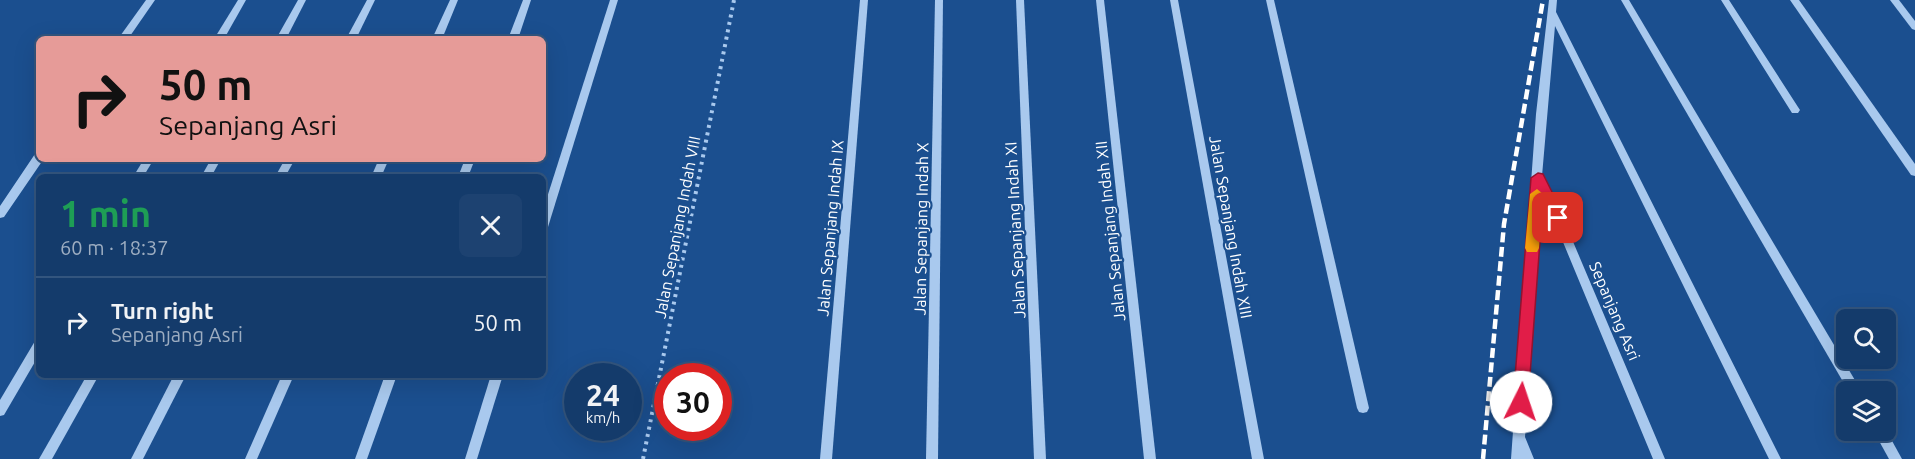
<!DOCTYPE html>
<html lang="en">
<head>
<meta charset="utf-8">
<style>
  body { margin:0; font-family:Ubuntu,sans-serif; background:#1d4271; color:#f1f3f6; height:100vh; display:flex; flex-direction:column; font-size:22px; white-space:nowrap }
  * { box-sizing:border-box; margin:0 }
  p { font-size:20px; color:#9dadc1 }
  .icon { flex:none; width:33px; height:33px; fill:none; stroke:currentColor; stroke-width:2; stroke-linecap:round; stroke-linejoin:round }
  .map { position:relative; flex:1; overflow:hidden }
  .panel { position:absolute; left:36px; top:174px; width:510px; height:204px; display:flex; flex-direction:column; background:#143b6b; border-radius:9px; box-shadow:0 6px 24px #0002,0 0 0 2px #33557e }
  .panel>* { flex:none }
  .hud { position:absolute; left:36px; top:36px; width:510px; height:126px; border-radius:9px; box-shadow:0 6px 24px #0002,0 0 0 2px #33557e; background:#e69b98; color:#111; overflow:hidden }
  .controls { position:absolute; left:1836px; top:309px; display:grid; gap:12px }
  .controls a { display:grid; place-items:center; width:60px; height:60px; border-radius:9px; background:#143b6b; box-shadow:0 6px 24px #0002,0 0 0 2px #33557e; font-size:30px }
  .speed { position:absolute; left:564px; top:363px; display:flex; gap:12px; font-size:30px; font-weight:700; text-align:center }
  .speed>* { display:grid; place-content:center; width:78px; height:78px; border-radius:50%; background:#143b6b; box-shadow:0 6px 24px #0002,0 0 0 2px #33557e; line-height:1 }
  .speed small { font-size:15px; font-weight:400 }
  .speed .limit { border:9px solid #d22; background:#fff; color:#111 }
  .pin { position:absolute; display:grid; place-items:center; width:51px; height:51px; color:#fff; margin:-26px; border-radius:12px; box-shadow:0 3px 9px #0006 }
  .me { position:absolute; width:66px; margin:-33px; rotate:4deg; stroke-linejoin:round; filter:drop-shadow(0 0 4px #0008) }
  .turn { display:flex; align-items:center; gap:21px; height:126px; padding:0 24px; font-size:27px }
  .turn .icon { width:78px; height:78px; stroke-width:2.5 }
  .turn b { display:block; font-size:42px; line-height:51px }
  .round { display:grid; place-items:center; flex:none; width:63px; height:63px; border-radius:9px; background:#1d4271 }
  .head { display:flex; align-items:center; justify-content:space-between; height:102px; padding:0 24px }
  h1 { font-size:36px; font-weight:700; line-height:45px; color:#1e9e55 }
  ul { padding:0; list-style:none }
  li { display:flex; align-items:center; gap:18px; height:90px; padding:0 24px; border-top:2px solid #33557e }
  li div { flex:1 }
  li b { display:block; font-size:22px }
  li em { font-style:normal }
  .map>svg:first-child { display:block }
</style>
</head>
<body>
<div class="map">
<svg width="1915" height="459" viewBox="0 0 1915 459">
  <rect width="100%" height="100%" fill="#1b4f8f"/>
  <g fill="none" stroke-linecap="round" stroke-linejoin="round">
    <polyline stroke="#a9c9ee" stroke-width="4" stroke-dasharray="3 4.5" stroke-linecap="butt" points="643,459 734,0"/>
    <g fill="#a9c9ee" fill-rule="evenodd">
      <polygon points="146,0 155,0 128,39 118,39"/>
      <polygon points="238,0 246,0 224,39 214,39"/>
      <polygon points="298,0 306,0 286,39 276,39"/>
      <polygon points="367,0 375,0 356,39 346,39"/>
      <polygon points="450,0 458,0 442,39 432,39"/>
      <polygon points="523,0 531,0 518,39 508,39"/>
      <polygon points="610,0 618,0 548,227 547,230 543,231 543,210"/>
      <polygon points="860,0 868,0 832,459 820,459"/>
      <polygon points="935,0 943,0 938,459 926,459"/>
      <polygon points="1016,0 1024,0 1046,459 1034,459"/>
      <polygon points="1096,0 1104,0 1156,459 1144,459"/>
      <polygon points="1170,0 1178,0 1264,459 1252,459"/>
      <polygon points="1266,0 1274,0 1369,408 1367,412 1363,413 1359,412 1357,408"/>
      <polygon points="1549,0 1557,0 1556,12 1781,459 1769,459 1555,26 1542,176 1563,218 1665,459 1653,459 1553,218 1541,193 1525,437 1534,459 1511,459 1536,114"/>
      <polygon points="1621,0 1629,0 1862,392 1849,392"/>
      <polygon points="1721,0 1729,0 1798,107 1800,110 1798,113 1792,113"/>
      <polygon points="1790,0 1799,0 1915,164 1915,176 1911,175"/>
      <polygon points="1890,0 1899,0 1915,21 1915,30 1912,29"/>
      <polygon points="39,153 39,159 43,160 4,217 0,218 0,206 35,154"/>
      <polygon points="144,159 154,159 143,177 133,177"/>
      <polygon points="211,159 221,159 211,177 201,177"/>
      <polygon points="285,159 295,159 285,177 275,177"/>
      <polygon points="379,159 389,159 381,177 371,177"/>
      <polygon points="465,159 475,159 468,177 458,177"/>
      <polygon points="39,340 39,355 4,415 0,416 0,400 35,341"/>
      <polygon points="87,375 99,375 52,459 39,459"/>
      <polygon points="174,375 186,375 143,459 131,459"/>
      <polygon points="282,375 294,375 257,459 245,459"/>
      <polygon points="385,375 397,375 367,459 355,459"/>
      <polygon points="491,375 503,375 477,459 465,459"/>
      <polygon points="1873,430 1886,430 1902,459 1889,459"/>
    </g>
    <polyline stroke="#fff" stroke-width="4.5" stroke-dasharray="10 4.5" stroke-linecap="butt" points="1483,459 1504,224 1543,0"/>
  </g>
  <polygon fill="#e11d48" stroke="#92132f" stroke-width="1.5" points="1538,173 1543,174 1565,218 1558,224 1553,222 1543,201 1528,402 1526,407 1521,409 1515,407 1513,402 1531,178"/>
  <polygon fill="#f59e0b" points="1537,189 1543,194 1539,248 1537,252 1527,252 1525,248 1530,194"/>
  <g text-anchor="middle" stroke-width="4.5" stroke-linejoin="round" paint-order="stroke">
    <g font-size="16" fill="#fff" stroke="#1b4f8f">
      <text transform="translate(677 227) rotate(-79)" y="6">Jalan Sepanjang Indah VIII</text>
      <text transform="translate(1231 227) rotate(80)" y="6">Jalan Sepanjang Indah XIII</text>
      <text transform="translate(830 228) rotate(-85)" y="6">Jalan Sepanjang Indah IX</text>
      <text transform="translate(921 229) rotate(-89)" y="6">Jalan Sepanjang Indah X</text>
      <text transform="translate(1015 230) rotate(-93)" y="6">Jalan Sepanjang Indah XI</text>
      <text transform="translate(1110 231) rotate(-96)" y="6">Jalan Sepanjang Indah XII</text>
      <text transform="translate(1615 311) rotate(67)" y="6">Sepanjang Asri</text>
    </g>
  </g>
</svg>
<div class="controls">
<a><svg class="icon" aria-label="search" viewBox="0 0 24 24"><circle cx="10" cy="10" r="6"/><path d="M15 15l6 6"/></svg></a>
<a><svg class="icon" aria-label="layers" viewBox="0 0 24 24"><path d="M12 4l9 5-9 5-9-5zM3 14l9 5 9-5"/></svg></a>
</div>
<div class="speed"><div>24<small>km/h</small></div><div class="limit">30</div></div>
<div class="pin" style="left:1558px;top:218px;background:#d93025"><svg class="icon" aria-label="arrive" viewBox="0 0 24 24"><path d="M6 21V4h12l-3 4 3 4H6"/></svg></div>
<svg class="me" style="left:1521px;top:402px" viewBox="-20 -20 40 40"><circle r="19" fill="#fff"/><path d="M0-13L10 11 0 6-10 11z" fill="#e11d48"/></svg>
<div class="hud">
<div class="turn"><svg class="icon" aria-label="right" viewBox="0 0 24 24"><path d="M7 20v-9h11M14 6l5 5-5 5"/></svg><div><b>50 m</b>Sepanjang Asri</div></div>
</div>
<section class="panel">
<div class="head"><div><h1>1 min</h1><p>60 m · 18:37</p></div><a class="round"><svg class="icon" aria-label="close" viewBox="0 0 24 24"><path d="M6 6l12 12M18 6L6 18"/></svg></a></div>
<ul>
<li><svg class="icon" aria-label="right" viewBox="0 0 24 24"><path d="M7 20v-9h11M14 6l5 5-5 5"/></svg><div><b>Turn right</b><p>Sepanjang Asri</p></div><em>50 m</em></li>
</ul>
</section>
</div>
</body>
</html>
